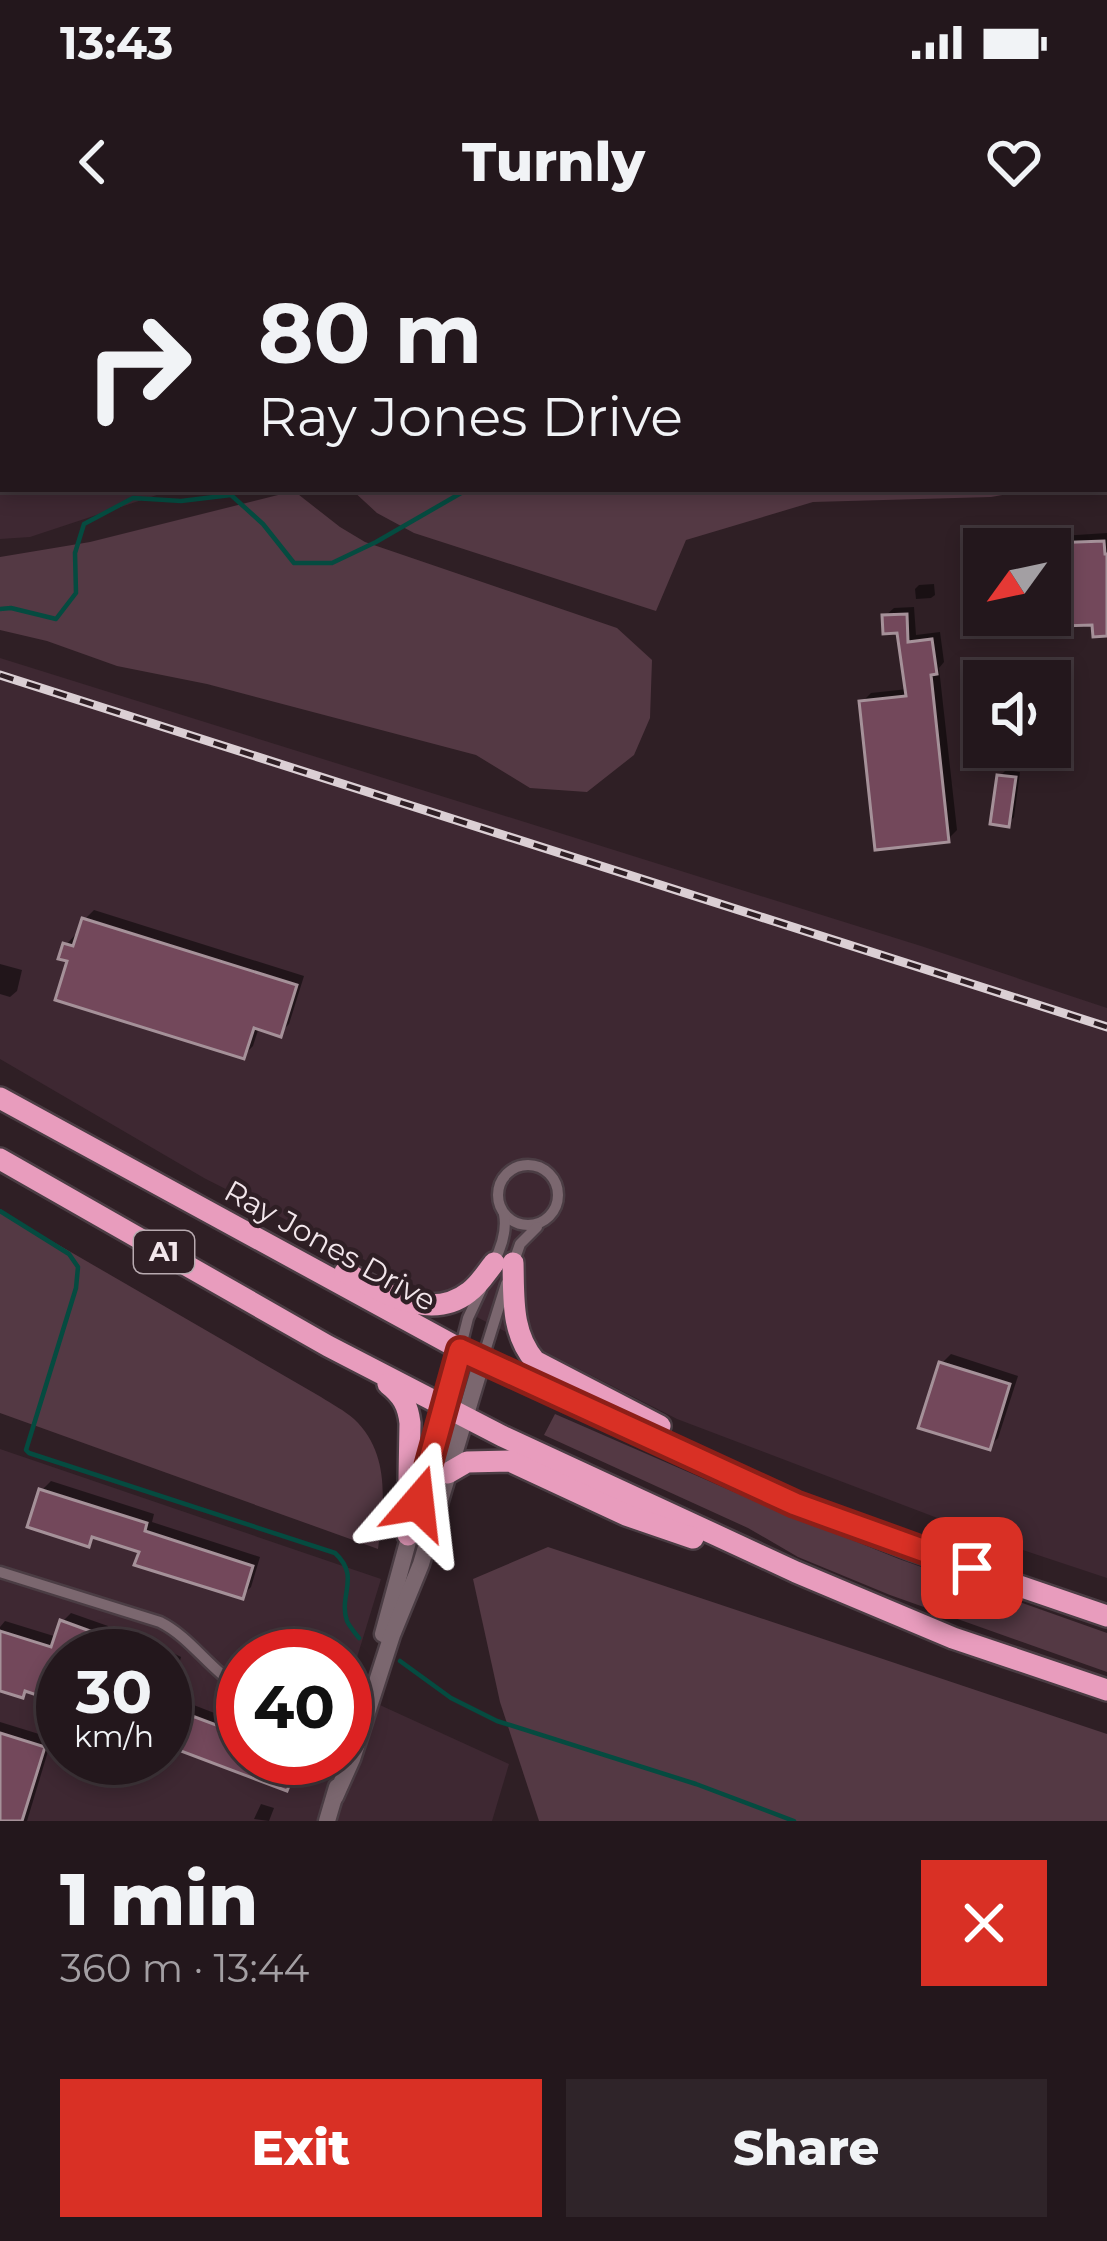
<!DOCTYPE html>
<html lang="en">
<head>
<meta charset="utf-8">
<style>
  body { margin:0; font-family:Montserrat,sans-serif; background:#2f2429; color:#f1f3f6; height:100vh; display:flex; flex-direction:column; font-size:45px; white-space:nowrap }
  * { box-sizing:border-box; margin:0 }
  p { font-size:39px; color:#a39fa3 }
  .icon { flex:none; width:66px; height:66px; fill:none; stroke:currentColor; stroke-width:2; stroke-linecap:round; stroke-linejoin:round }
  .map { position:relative; height:1581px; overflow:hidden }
  .side { display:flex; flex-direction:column; background:#23171c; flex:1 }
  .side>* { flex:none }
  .guide { position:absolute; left:0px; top:0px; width:1107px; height:252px; box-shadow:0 6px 18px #0003,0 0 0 3px #40363b; background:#23171c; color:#f1f3f6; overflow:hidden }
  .needle { width:78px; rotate:237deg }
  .buttons { position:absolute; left:963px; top:288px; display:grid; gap:24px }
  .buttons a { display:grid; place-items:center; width:108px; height:108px; border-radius:0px; background:#23171c; box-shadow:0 6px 18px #0003,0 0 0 3px #40363b; font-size:60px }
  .speed { position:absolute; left:36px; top:1389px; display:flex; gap:24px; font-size:60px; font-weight:700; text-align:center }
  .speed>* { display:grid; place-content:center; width:156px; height:156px; border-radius:50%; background:#23171c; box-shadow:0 6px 18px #0003,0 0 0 3px #40363b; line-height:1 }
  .speed small { font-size:30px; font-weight:400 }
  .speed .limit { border:18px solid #d22; background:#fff; color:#111 }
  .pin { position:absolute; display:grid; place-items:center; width:102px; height:102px; color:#fff; margin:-51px; border-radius:24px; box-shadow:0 6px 18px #0006 }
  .me { position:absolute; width:132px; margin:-66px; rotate:17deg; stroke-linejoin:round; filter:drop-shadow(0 0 9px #0008) }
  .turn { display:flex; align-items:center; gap:42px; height:252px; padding:0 60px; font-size:54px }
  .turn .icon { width:156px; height:156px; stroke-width:2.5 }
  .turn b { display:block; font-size:84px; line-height:102px }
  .round { display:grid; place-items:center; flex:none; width:126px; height:126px; border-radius:0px; background:#2f2429 }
  .headline { display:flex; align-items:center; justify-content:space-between; height:204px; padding:0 60px }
  h1 { font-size:72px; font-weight:800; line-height:90px }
  .cta { display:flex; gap:24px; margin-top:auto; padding:24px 60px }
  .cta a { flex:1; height:138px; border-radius:0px; background:#d93025; color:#fff; font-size:48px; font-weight:800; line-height:138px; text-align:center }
  .cta a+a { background:#2f2429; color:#f1f3f6 }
  .status { display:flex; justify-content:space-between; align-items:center; height:84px; padding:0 60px; background:#23171c; direction:ltr }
  .status svg { height:33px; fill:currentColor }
  header { display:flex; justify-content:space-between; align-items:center; height:156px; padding:0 60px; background:#23171c; font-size:54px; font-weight:800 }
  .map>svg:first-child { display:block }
</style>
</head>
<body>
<div class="status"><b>13:43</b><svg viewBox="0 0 49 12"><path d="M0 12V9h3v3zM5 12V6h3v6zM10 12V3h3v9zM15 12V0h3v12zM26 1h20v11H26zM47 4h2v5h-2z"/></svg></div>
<header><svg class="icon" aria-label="back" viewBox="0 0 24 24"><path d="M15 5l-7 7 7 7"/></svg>Turnly<svg class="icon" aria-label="heart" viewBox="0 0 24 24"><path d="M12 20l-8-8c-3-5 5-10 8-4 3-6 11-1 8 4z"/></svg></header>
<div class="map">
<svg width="1107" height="1581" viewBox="0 0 1107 1581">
  <rect width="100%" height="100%" fill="#2f1f25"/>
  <g fill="#3e2832" fill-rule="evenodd">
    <polygon points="0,0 639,0 636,3 3,3 3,249 175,249 30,297 0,299"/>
    <polygon points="0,418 921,706 1107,768 1107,1338 1011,1306 677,1179 204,938 0,819"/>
    <path d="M 0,1209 L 381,1339 L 347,1450 L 509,1524 L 492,1581 L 0,1581 ZM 63,1416 L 165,1416 L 165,1518 L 63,1518 ZM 243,1416 L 345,1416 L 345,1518 L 243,1518 Z"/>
  </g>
  <g fill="#543944">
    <polygon points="639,0 1107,0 1107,236 1104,236 1104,3 636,3"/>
    <polygon points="351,249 1036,249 991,257 813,262 686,300 656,371 414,293 377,273"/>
    <polygon points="294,251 340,287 365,302 617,388 652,420 650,478 634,515 587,552 530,548 476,515 207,444 117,426 47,401 0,390 0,317 90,302"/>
    <path d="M 0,971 L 321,1157 C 332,1164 345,1171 354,1179 C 391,1214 384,1264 378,1309 L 0,1173 Z"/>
    <polygon points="555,1174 734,1252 899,1319 1107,1393 1107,1432 890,1355 798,1317 748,1288 544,1195"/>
    <polygon points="548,1307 1107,1494 1107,1581 539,1581 500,1462 473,1339"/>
  </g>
  <g fill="#0007">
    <polygon points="269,0 485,0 482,3 272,3"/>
    <polygon points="0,125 3,125 3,218 0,219"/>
    <polygon points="1107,293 1107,393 1062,357 1050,358 1052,305 1061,296"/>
    <polygon points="983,322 984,352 976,353 974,331"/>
    <polygon points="934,344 935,355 931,358 916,359 915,349 919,345"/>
    <polygon points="914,367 916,395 940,392 944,422 939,428 957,590 948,599 862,462 871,453 908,449 899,390 885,376 894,368"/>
    <polygon points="1006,530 1020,532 1014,577 1008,584 1000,536"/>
    <polygon points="94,670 304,736 289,784 280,793 259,787 253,806 244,815 71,719 66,705 75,695 79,697 85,679"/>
    <polygon points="0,724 22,730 17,751 10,757 0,754"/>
    <polygon points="951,1114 1018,1136 998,1198 989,1207 942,1123"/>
    <polygon points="51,1241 154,1274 152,1282 260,1317 251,1347 242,1356 142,1310 96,1295 88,1303 42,1250"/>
    <polygon points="71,1373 108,1386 98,1416 63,1416 63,1461 28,1449 23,1454 0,1447 0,1387 5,1381 57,1397 62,1382"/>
    <polygon points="173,1413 181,1417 178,1428 184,1430 181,1441 184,1442 178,1459 243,1484 243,1518 303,1518 296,1539 287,1547 165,1502 165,1421"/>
    <polygon points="0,1482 52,1498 27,1581 0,1581"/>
    <polygon points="261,1564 274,1568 269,1581 254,1579"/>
  </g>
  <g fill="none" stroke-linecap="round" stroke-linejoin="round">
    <g stroke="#054b40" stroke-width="4.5">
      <polyline points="1104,63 1107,63"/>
      <polyline points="0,369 11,368 56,379 76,353 75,313 84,284 133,258 181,261 231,255 263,284 294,323 332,323 376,302 468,249"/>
      <path d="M 0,971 L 69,1014 L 78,1027 L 76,1048 L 26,1210 L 29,1213 L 335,1313 C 361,1337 338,1355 347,1381 C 349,1386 356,1394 359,1398"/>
      <polyline points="400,1421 451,1458 497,1481 696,1544 794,1581"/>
    </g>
  </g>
  <g fill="#73485b" stroke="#a59199" stroke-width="3">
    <polygon points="1104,301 1105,314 1107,314 1107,396 1093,397 1092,385 1061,386 1060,361 1050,361 1050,303"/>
    <polygon points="907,374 908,402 932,399 937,434 931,435 949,602 875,610 859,461 906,456 897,393 883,394 882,375"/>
    <polygon points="997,535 1016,537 1009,587 990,584"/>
    <polygon points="82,678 297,745 281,797 254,788 244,819 55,760 67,721 58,719 63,703 73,706"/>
    <polygon points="939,1122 1010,1144 990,1210 918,1188"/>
    <polygon points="39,1249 147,1283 145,1291 253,1326 243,1359 134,1325 139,1312 92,1297 89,1307 27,1287"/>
    <polygon points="60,1380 101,1395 94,1416 63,1416 63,1464 25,1451 23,1458 0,1451 0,1391 51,1407"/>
    <polygon points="165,1434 178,1439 174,1450 177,1451 171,1468 243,1495 243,1518 300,1518 287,1551 165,1505"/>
    <polygon points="0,1493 45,1507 22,1581 0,1581"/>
  </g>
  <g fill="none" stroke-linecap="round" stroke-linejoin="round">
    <defs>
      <g id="street">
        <polyline points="177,0 179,3"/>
        <polyline points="113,3 119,0"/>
        <polyline points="0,49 3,49"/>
        <circle cx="528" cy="955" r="30"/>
        <path d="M 494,1022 C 501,1008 507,989 504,974"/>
        <polyline points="512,1027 520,1004 537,987"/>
        <polyline points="460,1110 468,1078 481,1050"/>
        <polyline points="482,1121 506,1044"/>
        <path d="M 0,1332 L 160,1382 C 192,1398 211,1432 243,1449"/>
      </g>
      <g id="secondary">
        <polyline points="383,1394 460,1110"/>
        <polyline points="335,1557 352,1519 392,1395 421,1324 482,1121"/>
        <polyline points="327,1581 337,1547"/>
      </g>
      <g id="highway">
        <polyline points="0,858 482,1121 795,1264 911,1309 1107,1376"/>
        <polyline points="0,919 328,1106 502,1196 796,1332 953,1398 1107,1450"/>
        <path d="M 513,1023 C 514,1058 511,1093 535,1121 L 660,1186"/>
        <path d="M 345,1032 C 381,1051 430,1083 469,1052 C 479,1045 486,1033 494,1023"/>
        <path d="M 388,1144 C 402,1155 408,1165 410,1183 L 408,1295"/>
        <polyline points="448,1233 467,1222 510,1221 626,1275 693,1298"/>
      </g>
    </defs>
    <use href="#street" stroke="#4b3d44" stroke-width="15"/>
    <use href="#secondary" stroke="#4b3d44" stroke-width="21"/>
    <use href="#highway" stroke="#4b3d44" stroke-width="26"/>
    <use href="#street" stroke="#7b676f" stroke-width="10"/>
    <use href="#secondary" stroke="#7b676f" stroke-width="16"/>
    <use href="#highway" stroke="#e89cbd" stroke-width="21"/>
    <defs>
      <polyline id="rail" points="0,435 1107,787"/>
    </defs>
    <use href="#rail" stroke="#dbcfd4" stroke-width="9"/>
    <use href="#rail" stroke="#2f1f25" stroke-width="4.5" stroke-dasharray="14" stroke-linecap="butt"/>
  </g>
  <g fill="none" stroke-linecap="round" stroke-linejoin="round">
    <defs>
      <polyline id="route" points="418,1263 460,1110 795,1264 972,1328"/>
    </defs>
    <use href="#route" stroke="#8d1f18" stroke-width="30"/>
    <use href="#route" stroke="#d93025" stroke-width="21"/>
  </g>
  <g text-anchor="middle" stroke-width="9" stroke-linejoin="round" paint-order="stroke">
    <rect fill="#2f1f25" stroke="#b8aab0" stroke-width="3" x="134" y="991" width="60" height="42" rx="9"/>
    <g font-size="27" font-weight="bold" fill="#f2e6eb">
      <text x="164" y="1021">A1</text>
    </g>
    <g font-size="30" fill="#f2e6eb" stroke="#2f1f25">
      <text transform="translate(330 1006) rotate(29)" y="10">Ray Jones Drive</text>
    </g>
  </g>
</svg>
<div class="buttons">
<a><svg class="needle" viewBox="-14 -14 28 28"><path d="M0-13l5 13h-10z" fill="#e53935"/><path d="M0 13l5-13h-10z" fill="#a39fa3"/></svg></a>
<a><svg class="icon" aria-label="sound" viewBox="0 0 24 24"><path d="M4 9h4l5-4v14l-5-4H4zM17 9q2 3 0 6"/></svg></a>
</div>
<div class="speed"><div>30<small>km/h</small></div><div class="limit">40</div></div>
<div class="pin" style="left:972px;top:1328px;background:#d93025"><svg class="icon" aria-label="arrive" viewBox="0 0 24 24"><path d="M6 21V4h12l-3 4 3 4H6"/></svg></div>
<svg class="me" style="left:418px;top:1263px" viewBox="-20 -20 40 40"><path d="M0-17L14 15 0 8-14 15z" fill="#d93025" stroke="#fff" stroke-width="4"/></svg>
<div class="guide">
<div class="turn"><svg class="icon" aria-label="right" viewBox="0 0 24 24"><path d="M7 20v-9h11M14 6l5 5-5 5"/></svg><div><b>80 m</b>Ray Jones Drive</div></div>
</div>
</div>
<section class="side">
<div class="headline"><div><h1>1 min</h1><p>360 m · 13:44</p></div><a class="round" style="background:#d93025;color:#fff"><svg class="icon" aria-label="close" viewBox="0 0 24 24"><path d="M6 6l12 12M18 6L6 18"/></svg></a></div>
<div class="cta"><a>Exit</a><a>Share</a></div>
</section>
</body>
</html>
